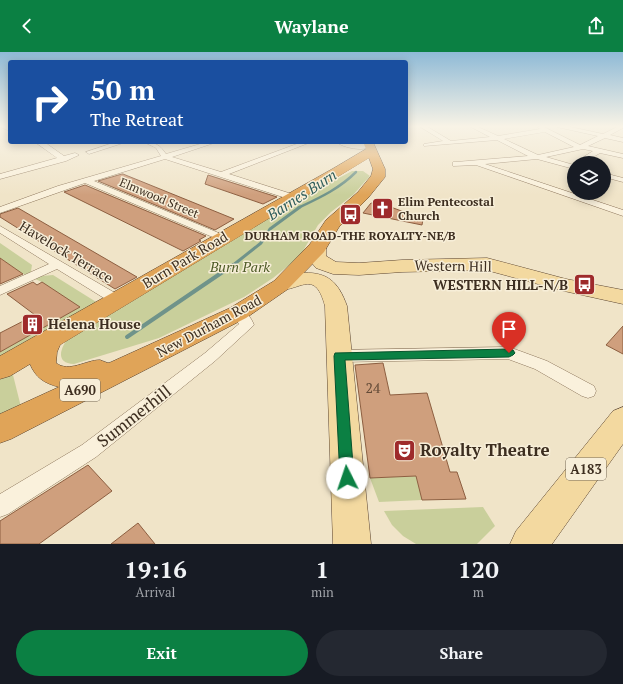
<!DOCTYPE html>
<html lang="en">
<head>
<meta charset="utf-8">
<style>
  body { margin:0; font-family:"PT Serif",serif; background:#242831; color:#f1f3f6; height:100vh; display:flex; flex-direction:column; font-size:15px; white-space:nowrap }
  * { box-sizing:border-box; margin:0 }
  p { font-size:13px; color:#9ea1a6 }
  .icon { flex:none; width:22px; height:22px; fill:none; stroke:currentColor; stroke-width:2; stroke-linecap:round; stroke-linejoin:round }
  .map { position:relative; height:492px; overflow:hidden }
  .drawer { display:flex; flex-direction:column; background:#171b24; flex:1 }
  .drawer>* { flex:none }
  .hud { position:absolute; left:8px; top:8px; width:400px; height:84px; border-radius:4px; box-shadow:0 2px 10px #0003; background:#1a4fa0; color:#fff; overflow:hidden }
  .controls { position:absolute; left:567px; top:104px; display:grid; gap:8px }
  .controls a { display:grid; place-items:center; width:44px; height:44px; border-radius:50%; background:#171b24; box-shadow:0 2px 10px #0003; font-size:20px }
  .pin { position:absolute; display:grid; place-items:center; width:34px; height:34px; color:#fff; margin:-41px -17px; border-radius:50% 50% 50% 0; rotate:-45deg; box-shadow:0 0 4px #0007 }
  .pin .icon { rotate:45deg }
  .me { position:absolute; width:44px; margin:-22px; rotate:356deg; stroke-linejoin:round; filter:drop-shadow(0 0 3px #0008) }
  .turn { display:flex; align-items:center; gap:14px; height:84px; padding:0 16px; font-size:18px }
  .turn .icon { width:52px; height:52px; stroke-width:2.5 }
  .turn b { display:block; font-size:28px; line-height:34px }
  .eta { display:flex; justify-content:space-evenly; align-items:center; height:68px; text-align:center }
  .eta b { font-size:24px; font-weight:800; line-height:28px }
  .button { display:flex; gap:8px; margin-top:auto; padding:8px 16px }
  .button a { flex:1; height:46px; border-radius:24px; background:#0b8043; color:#fff; font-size:16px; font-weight:800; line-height:46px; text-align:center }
  .button a+a { background:#242831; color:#f1f3f6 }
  header { display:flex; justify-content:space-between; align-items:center; height:52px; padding:0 16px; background:#0b8043; color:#fff; font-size:18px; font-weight:800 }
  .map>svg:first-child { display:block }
</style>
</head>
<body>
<header><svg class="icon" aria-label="back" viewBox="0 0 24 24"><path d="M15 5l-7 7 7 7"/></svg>Waylane<svg class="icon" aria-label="share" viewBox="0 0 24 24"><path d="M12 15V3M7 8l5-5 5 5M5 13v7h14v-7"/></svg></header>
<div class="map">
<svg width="623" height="492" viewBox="0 0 623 492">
  <rect width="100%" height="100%" fill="#f0e4c8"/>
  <g fill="#c9cf9b">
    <path d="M 352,119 L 363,119 L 370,124 L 353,143 L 331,160 L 318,173 L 303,199 L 293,210 L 273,226 L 244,245 L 159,286 L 74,312 C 54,311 61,295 69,285 L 299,147 Z"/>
    <polygon points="0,191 32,213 30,225 53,223 101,253 0,310 0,300 79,255 42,230 21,221 0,206"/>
    <polygon points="12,319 22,359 0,368 0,327"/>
    <polygon points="416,424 422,448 379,450 370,426"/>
    <polygon points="483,455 495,474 477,492 416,492 403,484 392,473 384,459"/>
  </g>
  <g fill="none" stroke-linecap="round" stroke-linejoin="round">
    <path stroke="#6f938a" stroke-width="2.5" d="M 298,156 C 319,146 339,137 356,120"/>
    <polyline stroke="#6f938a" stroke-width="3" points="232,214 261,191 270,177 300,155"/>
    <polyline stroke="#6f938a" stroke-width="4" points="127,285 233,213"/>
  </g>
  <g fill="#cf9f7d" stroke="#8d5f41">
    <polygon points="122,122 123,122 234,167 215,178 98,129"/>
    <polygon points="208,123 277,145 263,152 205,132"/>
    <polygon points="85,133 206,184 199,188 201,189 183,199 64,140"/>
    <polygon points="371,151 388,154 423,167 422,173 363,161"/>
    <polygon points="18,156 137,225 115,237 0,165 0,162"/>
    <polygon points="0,206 23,222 0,232"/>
    <polygon points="33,230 37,233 42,230 80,255 0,300 0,281 35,263 7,242"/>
    <polygon points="623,274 623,302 606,293"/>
    <polygon points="383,311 390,343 427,341 450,420 457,420 466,447 422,448 416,424 370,426 355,313"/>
    <polygon points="88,413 112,439 39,492 0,492 0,469"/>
    <polygon points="138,471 155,492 111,492"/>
  </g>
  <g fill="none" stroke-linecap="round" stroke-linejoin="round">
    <defs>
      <g id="street">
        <polygon points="0,74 10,75 10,79 0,75"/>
        <path d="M 419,74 L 426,74 L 451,89 L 490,85 L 469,74 L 476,74 L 498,84 L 540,77 L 537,75 L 542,74 L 580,93 L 598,84 L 557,75 L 556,74 L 566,74 L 603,82 L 619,74 L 623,74 L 623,76 L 610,83 L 623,86 L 623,90 L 605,86 L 588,94 L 623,102 L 623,106 L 600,101 L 583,111 L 574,111 L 593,99 L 583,97 L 546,105 L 574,113 L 574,117 L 537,107 L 485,112 L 623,158 L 623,164 L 476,113 L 453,114 L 453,110 L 456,110 L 528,104 L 497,88 L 424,94 L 424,92 L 443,89 ZM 545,80 L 574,95 L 538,103 L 504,87 Z"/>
        <polygon points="35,90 47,92 64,104 75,101 79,103 66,109 0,127 0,122 57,106"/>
        <polygon points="116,90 126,90 89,102 86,100"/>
        <path d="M 144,90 C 155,90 160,93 166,102 L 207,90 L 217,90 L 172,105 L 221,120 L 302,90 L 311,90 L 229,122 L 295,143 L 296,145 L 295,147 L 292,148 L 165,107 L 94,129 L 226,184 L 227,186 L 222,189 L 85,131 L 0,161 L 0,155 L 58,134 L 161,104 L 156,96 Z"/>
        <path d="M 336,90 L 369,92 L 372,94 C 364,100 344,96 336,90 Z"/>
        <polygon points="604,121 623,126 623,130 604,125"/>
        <polygon points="0,174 122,245 124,248 122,251 117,252 112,251 57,217 0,243 0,234 49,212 0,181"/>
        <path d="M 238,257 C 246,259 251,265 254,273 L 215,309 L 96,405 L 8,462 L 0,465 L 0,442 L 82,393 L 205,301 L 239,272 L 231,261 L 233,258 Z"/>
        <polygon points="509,295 547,309 594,334 596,339 594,344 588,346 582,344 535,317 508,307 339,310 334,308 331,304 334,300 339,298"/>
      </g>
      <g id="primary">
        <polygon points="317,191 323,192 326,196 326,204 336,210 359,211 402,208 487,206 566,227 623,238 623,252 564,239 486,218 402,220 359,223 333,222 316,216 308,206 308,196 311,192"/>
        <path d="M 299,221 C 327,219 338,229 347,254 L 371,492 L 333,492 L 325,254 C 314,213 298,243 274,237 L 271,233 C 277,224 289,223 299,221 Z"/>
        <polygon points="623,355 623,392 552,492 510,492 516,479 613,359"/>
      </g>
      <path id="highway" d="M 363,90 L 373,90 L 385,117 L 385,125 L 368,146 L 339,175 L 324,200 L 288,237 L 246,266 L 11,387 L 0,391 L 0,362 L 59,335 C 44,331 36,326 30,312 L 10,324 L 0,327 L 0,304 L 334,116 L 366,97 ZM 369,106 L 373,117 L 371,124 L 358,140 L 326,168 L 310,192 L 274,229 L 230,256 L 109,311 C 107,311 103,309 100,308 C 86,308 69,321 56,311 L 57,300 L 60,293 Z"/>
    </defs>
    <use href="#street" stroke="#8d765c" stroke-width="1"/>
    <use href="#primary" stroke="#5b4430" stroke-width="1"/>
    <use href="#highway" stroke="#5b4430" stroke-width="1"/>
    <use href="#street" fill="#faf1dc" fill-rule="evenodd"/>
    <use href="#primary" fill="#f3d9a0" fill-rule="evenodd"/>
    <use href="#highway" fill="#e0a458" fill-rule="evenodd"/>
  </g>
  <linearGradient id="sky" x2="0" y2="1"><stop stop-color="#8fbad6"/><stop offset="0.52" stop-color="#f8f3e6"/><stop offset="1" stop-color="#f8f3e6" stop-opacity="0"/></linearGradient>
  <rect width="623" height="143" fill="url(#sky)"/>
  <polygon fill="#0b8043" stroke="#07532c" points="509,297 513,298 515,301 513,303 509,305 345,308 354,426 352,431 347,433 342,431 340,426 334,304 335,301"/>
  <defs>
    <symbol id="church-square" viewBox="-11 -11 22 22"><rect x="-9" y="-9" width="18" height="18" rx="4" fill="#9e2a2b" stroke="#f7eed8"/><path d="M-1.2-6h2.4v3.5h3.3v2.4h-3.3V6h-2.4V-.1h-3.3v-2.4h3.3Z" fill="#fff"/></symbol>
    <symbol id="bus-square" viewBox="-11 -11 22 22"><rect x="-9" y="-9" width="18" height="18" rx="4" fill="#9e2a2b" stroke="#f7eed8"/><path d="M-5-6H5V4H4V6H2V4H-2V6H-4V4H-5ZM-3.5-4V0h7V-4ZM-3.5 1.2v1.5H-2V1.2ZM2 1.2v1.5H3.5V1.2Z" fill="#fff"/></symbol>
    <symbol id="building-square" viewBox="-11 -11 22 22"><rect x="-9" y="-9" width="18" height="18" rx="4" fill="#9e2a2b" stroke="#f7eed8"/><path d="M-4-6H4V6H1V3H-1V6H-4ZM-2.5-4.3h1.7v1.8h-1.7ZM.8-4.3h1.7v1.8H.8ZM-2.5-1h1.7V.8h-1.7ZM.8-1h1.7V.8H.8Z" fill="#fff"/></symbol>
    <symbol id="theatre-square" viewBox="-11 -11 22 22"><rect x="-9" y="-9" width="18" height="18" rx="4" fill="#9e2a2b" stroke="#f7eed8"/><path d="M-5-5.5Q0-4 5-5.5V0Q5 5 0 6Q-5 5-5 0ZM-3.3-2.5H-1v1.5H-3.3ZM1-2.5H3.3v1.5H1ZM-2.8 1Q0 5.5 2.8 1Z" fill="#fff"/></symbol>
  </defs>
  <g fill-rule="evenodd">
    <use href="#church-square" x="370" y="144" width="25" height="25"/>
    <use href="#bus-square" x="338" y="150" width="25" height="25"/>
    <use href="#bus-square" x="572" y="220" width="25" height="25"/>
    <use href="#building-square" x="20" y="260" width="25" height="25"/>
    <use href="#theatre-square" x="392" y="386" width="25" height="25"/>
  </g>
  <g text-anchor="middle" stroke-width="3" stroke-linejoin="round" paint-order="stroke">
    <g font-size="12" fill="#3d2e20" stroke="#f7eed8">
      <text transform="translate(159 146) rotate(23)" y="4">Elmwood Street</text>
    </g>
    <g font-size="12" font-weight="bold" fill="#3d2e20" stroke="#f7eed8" text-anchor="start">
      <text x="398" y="154">Elim Pentecostal<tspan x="398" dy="14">Church</tspan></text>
      <text x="350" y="188" text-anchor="middle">DURHAM ROAD-THE ROYALTY-NE/B</text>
    </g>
    <g fill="#f7eed8" stroke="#756857" stroke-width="1">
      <rect x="60" y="327" width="40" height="22" rx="3"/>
      <rect x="566" y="406" width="40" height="22" rx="3"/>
    </g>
    <g font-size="13" font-weight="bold" fill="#3d2e20">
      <text x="80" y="343">A690</text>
      <text x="586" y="422">A183</text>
    </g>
    <g font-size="14" fill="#3d2e20" stroke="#f7eed8">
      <text transform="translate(66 200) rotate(31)" y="5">Havelock Terrace</text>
      <text transform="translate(185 208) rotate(-31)" y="5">Burn Park Road</text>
      <text transform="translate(453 214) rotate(1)" y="5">Western Hill</text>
      <text transform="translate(209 274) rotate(-28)" y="5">New Durham Road</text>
    </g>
    <g font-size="14" font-style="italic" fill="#4d5a26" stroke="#f7eed8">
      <text x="240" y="220">Burn Park</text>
    </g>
    <g font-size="14" font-weight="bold" fill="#3d2e20" stroke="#f7eed8" text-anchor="end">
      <text x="568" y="238">WESTERN HILL-N/B</text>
      <text x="48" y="277" text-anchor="start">Helena House</text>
    </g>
    <g font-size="14" fill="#624a37">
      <text x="373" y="341">24</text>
    </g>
    <g font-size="15" font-style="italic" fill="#2f5d5a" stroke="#f7eed8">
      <text transform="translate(302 143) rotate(-33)" y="5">Barnes Burn</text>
    </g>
    <g font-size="17" fill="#3d2e20" stroke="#f7eed8">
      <text transform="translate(134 364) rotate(-38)" y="6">Summerhill</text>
    </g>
    <g font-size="17" font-weight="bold" fill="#3d2e20" stroke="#f7eed8" text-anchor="start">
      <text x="420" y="404">Royalty Theatre</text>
    </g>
  </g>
</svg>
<div class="controls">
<a><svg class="icon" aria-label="layers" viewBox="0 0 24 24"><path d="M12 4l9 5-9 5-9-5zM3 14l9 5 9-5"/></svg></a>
</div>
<div class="pin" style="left:509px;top:301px;background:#d93025"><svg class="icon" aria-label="arrive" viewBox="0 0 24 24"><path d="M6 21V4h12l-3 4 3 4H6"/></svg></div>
<svg class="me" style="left:347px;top:426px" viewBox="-20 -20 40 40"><circle r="19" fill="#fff"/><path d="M0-13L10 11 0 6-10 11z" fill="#0b8043"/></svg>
<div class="hud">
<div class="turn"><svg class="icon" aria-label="right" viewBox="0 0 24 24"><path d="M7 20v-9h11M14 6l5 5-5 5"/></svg><div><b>50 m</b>The Retreat</div></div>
</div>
</div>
<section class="drawer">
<div class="eta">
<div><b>19:16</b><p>Arrival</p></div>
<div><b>1</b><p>min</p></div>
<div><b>120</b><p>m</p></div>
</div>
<div class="button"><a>Exit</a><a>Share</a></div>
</section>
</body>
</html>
